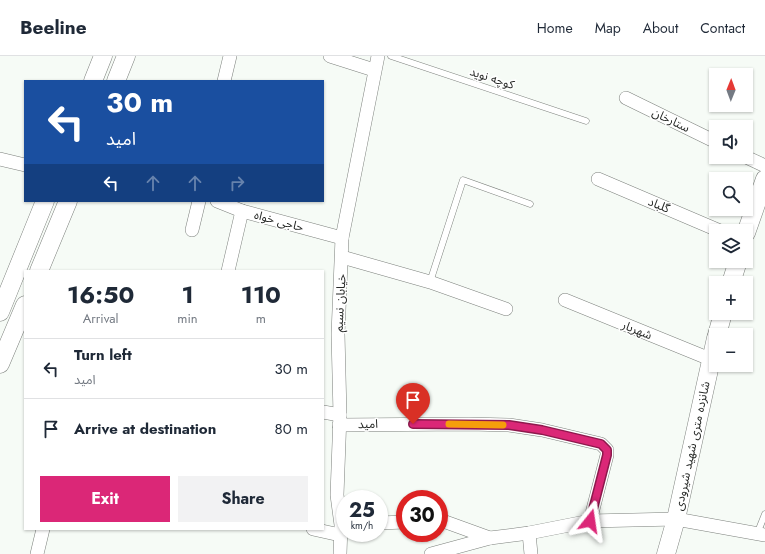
<!DOCTYPE html>
<html lang="en">
<head>
<meta charset="utf-8">
<style>
  body { margin:0; font-family:Jost,"Noto Sans Arabic",sans-serif; background:#f2f2f3; color:#1f2937; height:100vh; display:flex; flex-direction:column; font-size:15px; white-space:nowrap }
  * { box-sizing:border-box; margin:0 }
  p { font-size:13px; color:#747a83 }
  .icon { flex:none; width:22px; height:22px; fill:none; stroke:currentColor; stroke-width:2; stroke-linecap:round; stroke-linejoin:round }
  .map { position:relative; flex:1; overflow:hidden }
  .side { position:absolute; left:24px; top:214px; width:300px; height:260px; display:flex; flex-direction:column; background:#fff; border-radius:0px; box-shadow:0 1px 3px #0004 }
  .side>* { flex:none }
  .top-card { position:absolute; left:24px; top:24px; width:300px; height:122px; border-radius:0px; box-shadow:0 1px 3px #0004; background:#1a4fa0; color:#fff; overflow:hidden }
  .needle { width:26px; rotate:1deg }
  .fabs { position:absolute; left:709px; top:12px; display:grid; gap:8px }
  .fabs a { display:grid; place-items:center; width:44px; height:44px; border-radius:0px; background:#fff; box-shadow:0 1px 3px #0004; font-size:20px }
  .speed { position:absolute; left:336px; top:434px; display:flex; gap:8px; font-size:20px; font-weight:700; text-align:center }
  .speed>* { display:grid; place-content:center; width:52px; height:52px; border-radius:50%; background:#fff; box-shadow:0 1px 3px #0004; line-height:1 }
  .speed small { font-size:10px; font-weight:400 }
  .speed .limit { border:6px solid #d22; background:#fff; color:#111 }
  .pin { position:absolute; display:grid; place-items:center; width:34px; height:34px; color:#fff; margin:-41px -17px; border-radius:50% 50% 50% 0; rotate:-45deg; box-shadow:0 0 4px #0007 }
  .pin .icon { rotate:45deg }
  .me { position:absolute; width:44px; margin:-22px; rotate:15deg; stroke-linejoin:round; filter:drop-shadow(0 0 3px #0008) }
  .turn { display:flex; align-items:center; gap:14px; height:84px; padding:0 16px; font-size:18px }
  .turn .icon { width:52px; height:52px; stroke-width:2.5 }
  .turn b { display:block; font-size:28px; line-height:34px }
  .lanes { display:flex; align-items:center; height:38px; padding:0 16px; background:#0003; justify-content:center; gap:20px; direction:ltr }
  .lanes .off { opacity:.35 }
  .eta { display:flex; justify-content:space-evenly; align-items:center; height:68px; text-align:center }
  .eta b { font-size:24px; font-weight:700; line-height:28px }
  .button { display:flex; gap:8px; margin-top:auto; padding:8px 16px }
  .button a { flex:1; height:46px; border-radius:0px; background:#db2777; color:#fff; font-size:16px; font-weight:700; line-height:46px; text-align:center }
  .button a+a { background:#f2f2f3; color:#1f2937 }
  ul { padding:0; list-style:none }
  li { display:flex; align-items:center; gap:12px; height:60px; padding:0 16px; border-top:1px solid #e0e1e3 }
  li div { flex:1 }
  li b { display:block; font-size:15px }
  li em { font-style:normal }
  header { display:flex; align-items:center; gap:24px; box-sizing:border-box; height:56px; padding:0 20px; background:#fff; border-bottom:1px solid #e0e1e3 }
  header strong { font-size:19px }
  nav { display:flex; gap:22px; margin-inline-start:auto; font-size:14px }
  .map>svg:first-child { display:block }
</style>
</head>
<body>
<header>
<strong>Beeline</strong>
<nav><a>Home</a><a>Map</a><a>About</a><a>Contact</a></nav>
</header>
<div class="map">
<svg width="765" height="498" viewBox="0 0 765 498">
  <rect width="100%" height="100%" fill="#f6fbf6"/>
  <g fill="none" stroke-linecap="round" stroke-linejoin="round">
    <defs>
      <g id="lane">
        <polyline points="391,0 586,65"/>
        <polyline points="430,226 463,124 530,148"/>
        <polyline points="757,478 765,458"/>
      </g>
      <g id="street">
        <polyline points="330,0 374,14"/>
        <polyline points="224,25 230,0"/>
        <polyline points="626,42 716,86"/>
        <polyline points="746,101 765,110"/>
        <polyline points="0,103 25,109"/>
        <polyline points="598,123 720,175"/>
        <polyline points="217,145 242,155 342,182"/>
        <polyline points="192,174 199,145"/>
        <polyline points="342,201 430,226 506,253"/>
        <polyline points="228,215 242,155"/>
        <polyline points="565,244 710,303"/>
        <polyline points="323,356 340,359"/>
        <polyline points="339,369 469,368 509,369 542,374 601,388 607,394 607,399 590,465"/>
        <polyline points="439,465 443,465 490,482"/>
        <polyline points="379,467 405,466"/>
        <polyline points="313,473 340,479"/>
        <polyline points="529,477 531,498"/>
        <polyline points="37,498 43,473"/>
        <polyline points="340,498 341,469 337,439 340,359 338,278 342,182 378,0"/>
        <polyline points="431,498 490,482 529,477 590,465 676,463 765,479"/>
      </g>
      <g id="secondary">
        <polyline points="93,25 103,0"/>
        <polyline points="116,25 126,0"/>
        <polyline points="746,177 765,123"/>
        <polyline points="39,215 68,145"/>
        <polyline points="731,227 738,205"/>
        <polyline points="0,256 45,145"/>
        <polyline points="717,279 723,257"/>
        <polyline points="0,308 25,249"/>
        <polyline points="666,498 676,463 716,282"/>
      </g>
    </defs>
    <use href="#lane" stroke="#7d817d" stroke-width="7"/>
    <use href="#street" stroke="#7d817d" stroke-width="14"/>
    <use href="#secondary" stroke="#7d817d" stroke-width="19"/>
    <use href="#lane" stroke="#fff" stroke-width="6"/>
    <use href="#street" stroke="#fff" stroke-width="13"/>
    <use href="#secondary" stroke="#fff" stroke-width="18"/>
  </g>
  <g fill="none" stroke-linecap="round" stroke-linejoin="round">
    <defs>
      <polyline id="route" points="413,368 509,369 542,374 601,388 607,394 607,399 590,465"/>
    </defs>
    <use href="#route" stroke="#8e194d" stroke-width="10"/>
    <use href="#route" stroke="#db2777" stroke-width="7"/>
    <polyline stroke="#f59e0b" stroke-width="7" points="449,368 503,369"/>
  </g>
  <g text-anchor="middle" stroke-width="3" stroke-linejoin="round" paint-order="stroke">
    <g font-size="12" fill="#262826" stroke="#fff">
      <text transform="translate(492 22) rotate(18)" y="4">کوچه نوید</text>
      <text transform="translate(671 64) rotate(26)" y="4">ستارخان</text>
      <text transform="translate(659 149) rotate(23)" y="4">گلباد</text>
      <text transform="translate(279 165) rotate(15)" y="4">حاجی خواه</text>
      <text transform="translate(340 247) rotate(-87)" y="4">خیابان نسیم</text>
      <text transform="translate(637 274) rotate(22)" y="4">شهریار</text>
      <text transform="translate(368 368) rotate(-1)" y="4">امید</text>
      <text transform="translate(692 390) rotate(-78)" y="4">شانزده متری شهید شیرودی</text>
    </g>
  </g>
</svg>
<div class="fabs">
<a><svg class="needle" viewBox="-14 -14 28 28"><path d="M0-13l5 13h-10z" fill="#e53935"/><path d="M0 13l5-13h-10z" fill="#747a83"/></svg></a>
<a><svg class="icon" aria-label="sound" viewBox="0 0 24 24"><path d="M4 9h4l5-4v14l-5-4H4zM17 9q2 3 0 6"/></svg></a>
<a><svg class="icon" aria-label="search" viewBox="0 0 24 24"><circle cx="10" cy="10" r="6"/><path d="M15 15l6 6"/></svg></a>
<a><svg class="icon" aria-label="layers" viewBox="0 0 24 24"><path d="M12 4l9 5-9 5-9-5zM3 14l9 5 9-5"/></svg></a>
<a>+</a>
<a>−</a>
</div>
<div class="speed"><div>25<small>km/h</small></div><div class="limit">30</div></div>
<div class="pin" style="left:413px;top:368px;background:#d93025"><svg class="icon" aria-label="arrive" viewBox="0 0 24 24"><path d="M6 21V4h12l-3 4 3 4H6"/></svg></div>
<svg class="me" style="left:590px;top:465px" viewBox="-20 -20 40 40"><path d="M0-17L14 15 0 8-14 15z" fill="#db2777" stroke="#fff" stroke-width="4"/></svg>
<div class="top-card">
<div class="turn"><svg class="icon" aria-label="left" viewBox="0 0 24 24"><path d="M17 20v-9H6M10 6l-5 5 5 5"/></svg><div><b>30 m</b>امید</div></div>
<div class="lanes"><svg class="icon" aria-label="left" viewBox="0 0 24 24"><path d="M17 20v-9H6M10 6l-5 5 5 5"/></svg><svg class="icon off" aria-label="ahead" viewBox="0 0 24 24"><path d="M12 20V5M6 11l6-6 6 6"/></svg><svg class="icon off" aria-label="ahead" viewBox="0 0 24 24"><path d="M12 20V5M6 11l6-6 6 6"/></svg><svg class="icon off" aria-label="right" viewBox="0 0 24 24"><path d="M7 20v-9h11M14 6l5 5-5 5"/></svg></div>
</div>
<section class="side">
<div class="eta">
<div><b>16:50</b><p>Arrival</p></div>
<div><b>1</b><p>min</p></div>
<div><b>110</b><p>m</p></div>
</div>
<ul>
<li><svg class="icon" aria-label="left" viewBox="0 0 24 24"><path d="M17 20v-9H6M10 6l-5 5 5 5"/></svg><div><b>Turn left</b><p>امید</p></div><em>30 m</em></li>
<li><svg class="icon" aria-label="arrive" viewBox="0 0 24 24"><path d="M6 21V4h12l-3 4 3 4H6"/></svg><div><b>Arrive at destination</b></div><em>80 m</em></li>
</ul>
<div class="button"><a>Exit</a><a>Share</a></div>
</section>
</div>
</body>
</html>
